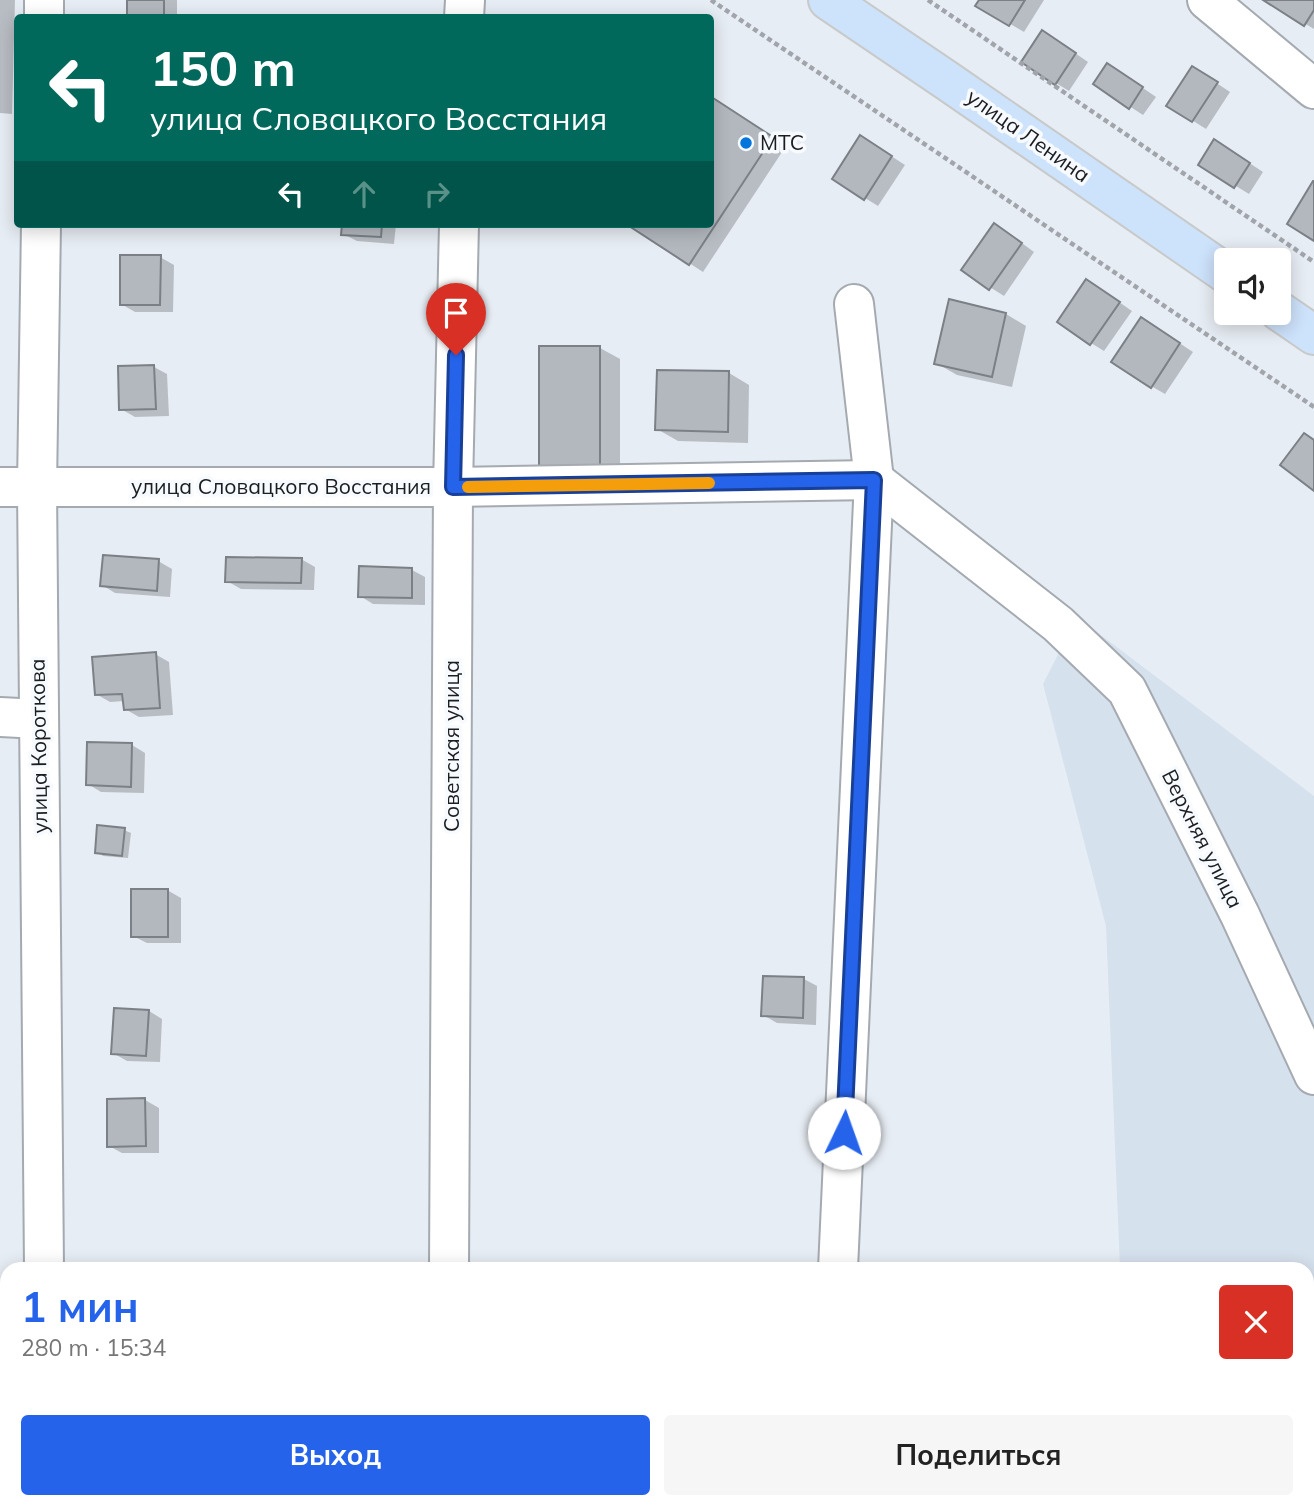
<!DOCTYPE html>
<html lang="ru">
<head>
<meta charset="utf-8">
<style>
  body { margin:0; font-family:Mulish,sans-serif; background:#f6f6f6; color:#222; height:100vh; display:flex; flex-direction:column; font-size:26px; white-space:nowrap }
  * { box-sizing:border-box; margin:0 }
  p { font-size:23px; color:#767676 }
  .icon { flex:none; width:38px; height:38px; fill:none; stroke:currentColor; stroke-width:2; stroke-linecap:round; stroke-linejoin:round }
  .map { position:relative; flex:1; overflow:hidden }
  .details { position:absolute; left:0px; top:1262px; width:1314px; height:247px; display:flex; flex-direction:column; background:#fff; border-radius:21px 21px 0 0; box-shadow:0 4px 18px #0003 }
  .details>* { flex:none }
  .banner { position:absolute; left:14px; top:14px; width:700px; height:214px; border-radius:7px; box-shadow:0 4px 18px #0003; background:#00695c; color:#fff; overflow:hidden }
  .buttons { position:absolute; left:1214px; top:248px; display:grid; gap:14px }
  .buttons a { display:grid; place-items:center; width:77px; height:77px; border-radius:7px; background:#fff; box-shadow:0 4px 18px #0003; font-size:35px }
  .pin { position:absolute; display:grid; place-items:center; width:60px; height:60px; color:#fff; margin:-72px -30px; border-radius:50% 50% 50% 0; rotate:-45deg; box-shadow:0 0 7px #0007 }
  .pin .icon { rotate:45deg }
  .me { position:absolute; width:77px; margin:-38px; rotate:3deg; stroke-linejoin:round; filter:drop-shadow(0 0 5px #0008) }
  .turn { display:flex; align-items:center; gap:24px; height:147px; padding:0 21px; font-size:32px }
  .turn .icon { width:91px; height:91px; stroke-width:2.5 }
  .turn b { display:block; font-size:49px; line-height:60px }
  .lanes { display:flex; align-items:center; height:66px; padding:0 21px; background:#0003; justify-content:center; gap:35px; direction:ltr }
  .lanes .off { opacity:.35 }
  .round { display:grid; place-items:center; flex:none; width:74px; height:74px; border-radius:7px; background:#f6f6f6 }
  .overview { display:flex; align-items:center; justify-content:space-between; height:119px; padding:0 21px }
  h1 { font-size:42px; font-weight:700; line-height:52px; color:#2563eb }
  .button { display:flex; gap:14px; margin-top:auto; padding:14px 21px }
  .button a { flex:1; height:80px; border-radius:7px; background:#2563eb; color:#fff; font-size:28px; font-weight:700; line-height:80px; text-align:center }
  .button a+a { background:#f6f6f6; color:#222 }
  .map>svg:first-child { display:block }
</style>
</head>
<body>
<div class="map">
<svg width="1314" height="1507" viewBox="0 0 1314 1507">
  <rect width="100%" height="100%" fill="#e7edf4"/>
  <g fill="#d6e1ee">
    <polygon points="1077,617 1314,796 1314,1361 1307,1351 1307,1269 1120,1269 1106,926 1043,684"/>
    <polygon points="1314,1442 1314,1507 1122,1507 1122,1502 1307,1502 1307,1449"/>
  </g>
  <g fill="#0003">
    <polygon points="0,0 15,0 12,114 0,113"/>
    <rect x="129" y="0" width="48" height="18"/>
    <polygon points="981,0 1044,0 1024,32 978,5"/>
    <polygon points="1266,0 1314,0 1314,29"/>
    <polygon points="1056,40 1088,62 1069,91 1056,83"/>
    <polygon points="1121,73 1156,97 1143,115 1095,84"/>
    <polygon points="1206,76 1230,92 1206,129 1168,105"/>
    <polygon points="710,97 786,146 703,272 629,224 710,224"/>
    <polygon points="874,145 905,165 878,206 865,198"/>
    <polygon points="1228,149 1263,172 1249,194 1200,164"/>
    <polygon points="134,224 175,224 175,226 138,227"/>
    <polygon points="344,224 396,224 394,244 357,241 343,234"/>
    <polygon points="1008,233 1034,252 1004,296 963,270"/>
    <polygon points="160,257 174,265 173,312 135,312 121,304"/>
    <polygon points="1100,289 1132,311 1104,351 1091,343"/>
    <polygon points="950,302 1006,314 1026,326 1012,387 957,375 936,363"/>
    <polygon points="1155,327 1193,352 1165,394 1151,386"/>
    <polygon points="600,348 620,359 620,480 561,480"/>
    <polygon points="154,367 167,374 169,416 135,417 121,409"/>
    <polygon points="729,373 749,385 748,443 678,441 657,429"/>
    <polygon points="301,559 315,567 314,590 241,589 227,581"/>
    <polygon points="158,561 172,569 170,597 115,593 102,585"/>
    <polygon points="412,570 425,577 425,605 373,604 360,596"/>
    <polygon points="155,654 169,662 173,715 139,717 125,709 125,701 110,702 96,694"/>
    <polygon points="132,745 145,753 144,793 101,792 88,784"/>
    <polygon points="124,830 131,833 128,858 103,856 97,852"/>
    <polygon points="167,890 181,898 181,943 147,943 133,936"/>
    <polygon points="804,979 817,986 816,1025 777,1023 763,1015"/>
    <polygon points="149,1011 162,1019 160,1062 127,1061 113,1053"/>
    <polygon points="145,1100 159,1108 159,1153 122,1153 109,1146"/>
  </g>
  <g fill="#b3b8bf" stroke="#7b8086" stroke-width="2">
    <rect x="127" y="0" width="37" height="18"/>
    <polygon points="979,0 1025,0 1009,26 975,6"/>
    <polygon points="1263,0 1314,0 1314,10 1304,26"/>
    <polygon points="1042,30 1076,53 1055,85 1021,62"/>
    <polygon points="1107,63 1143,87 1129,109 1093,84"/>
    <polygon points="1192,66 1218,82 1192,122 1166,106"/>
    <polygon points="710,96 773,137 689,265 626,224 710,224"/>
    <polygon points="860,135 892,156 864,200 832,179"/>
    <polygon points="1214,139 1250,163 1234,188 1198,165"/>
    <polygon points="1313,181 1314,181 1314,241 1287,224"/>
    <polygon points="994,223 1022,243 989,290 961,270"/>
    <polygon points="342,224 382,224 381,237 341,235"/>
    <polygon points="120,255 161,255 160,305 120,305"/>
    <polygon points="1086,279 1120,302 1090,345 1057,322"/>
    <polygon points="949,299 1006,313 992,377 934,364"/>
    <polygon points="1141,317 1180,343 1151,388 1111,362"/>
    <rect x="539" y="346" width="61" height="123"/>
    <polygon points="154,365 156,409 119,410 118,366"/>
    <polygon points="657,370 729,371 728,432 655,430"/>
    <polygon points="1304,433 1314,440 1314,491 1280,465"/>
    <polygon points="103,555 159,559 157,591 100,586"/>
    <polygon points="226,557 302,558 301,583 225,582"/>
    <polygon points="359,566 412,568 412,598 358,597"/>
    <polygon points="156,652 160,708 124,710 122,694 95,695 92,657"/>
    <polygon points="87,742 132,743 131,787 86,785"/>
    <polygon points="97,825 125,828 122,856 95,853"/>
    <rect x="131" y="889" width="37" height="48"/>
    <polygon points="763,976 804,977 803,1018 761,1016"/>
    <polygon points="114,1008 149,1010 146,1056 111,1054"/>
    <polygon points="145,1098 146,1146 107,1147 107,1099"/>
  </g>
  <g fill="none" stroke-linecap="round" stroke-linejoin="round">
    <defs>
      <g id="minor">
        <polyline points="1207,0 1314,89"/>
        <polyline points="44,18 44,0"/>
        <polyline points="464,18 465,0"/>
        <polyline points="41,224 37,486 44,1269"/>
        <polyline points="0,487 453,487 874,480 1058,624 1127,690 1240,915 1314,1075"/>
        <polyline points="0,717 39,719"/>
        <polyline points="449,1269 453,487 459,224"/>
        <polyline points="838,1269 874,480 854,304"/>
        <polyline points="0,1484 7,1484"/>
        <polyline points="36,1507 37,1502"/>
        <polyline points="448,1507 448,1502"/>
      </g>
      <g id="major">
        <polyline points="828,0 949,82 1227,274"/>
        <polyline points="1279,311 1314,335"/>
      </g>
    </defs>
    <use href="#minor" stroke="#a4aab0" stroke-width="42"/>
    <use href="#major" stroke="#c8c9c9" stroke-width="42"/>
    <g stroke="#a1a5ab" stroke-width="4.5" stroke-dasharray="5 3.5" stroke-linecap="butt">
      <polyline points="711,0 1314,407"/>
      <polyline points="928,0 1314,262"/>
    </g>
    <use href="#minor" stroke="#fff" stroke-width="38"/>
    <use href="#major" stroke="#cde2fb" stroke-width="38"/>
  </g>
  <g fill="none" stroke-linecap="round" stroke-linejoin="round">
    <defs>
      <polyline id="route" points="456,355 453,487 874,480 844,1133"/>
    </defs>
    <use href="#route" stroke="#184099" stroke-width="18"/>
    <use href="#route" stroke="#2563eb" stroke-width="12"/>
    <polyline stroke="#f59e0b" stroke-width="12" points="468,487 709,483"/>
  </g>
  <circle fill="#0276dd" stroke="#f7fafe" stroke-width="2.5" cx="746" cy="143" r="7"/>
  <g text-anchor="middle" stroke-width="7" stroke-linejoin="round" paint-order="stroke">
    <g font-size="21" fill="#1b1d1f" stroke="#f7fafe">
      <text transform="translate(1028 136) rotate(35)" y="7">улица Ленина</text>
      <text x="281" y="494">улица Словацкого Восстания</text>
      <text transform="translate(39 746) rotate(-91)" y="7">улица Короткова</text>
      <text transform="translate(452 746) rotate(-90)" y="7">Советская улица</text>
      <text transform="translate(1202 839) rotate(63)" y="7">Верхняя улица</text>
    </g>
    <g font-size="21" fill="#1b1d1f" stroke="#f7fafe" text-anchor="start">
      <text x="760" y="150">МТС</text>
    </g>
  </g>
</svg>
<div class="buttons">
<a><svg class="icon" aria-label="sound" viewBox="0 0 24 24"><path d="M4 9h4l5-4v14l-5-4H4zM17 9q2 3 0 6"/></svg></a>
</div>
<div class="pin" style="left:456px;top:355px;background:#d93025"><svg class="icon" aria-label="arrive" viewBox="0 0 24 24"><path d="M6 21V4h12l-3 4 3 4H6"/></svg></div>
<svg class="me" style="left:844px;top:1133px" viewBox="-20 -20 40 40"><circle r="19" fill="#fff"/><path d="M0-13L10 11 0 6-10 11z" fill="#2563eb"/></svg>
<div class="banner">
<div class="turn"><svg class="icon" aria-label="left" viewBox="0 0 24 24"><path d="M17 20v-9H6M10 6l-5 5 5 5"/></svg><div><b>150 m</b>улица Словацкого Восстания</div></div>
<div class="lanes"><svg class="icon" aria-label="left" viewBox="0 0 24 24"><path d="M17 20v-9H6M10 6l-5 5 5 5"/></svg><svg class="icon off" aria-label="ahead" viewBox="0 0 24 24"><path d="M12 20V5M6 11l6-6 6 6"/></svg><svg class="icon off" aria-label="right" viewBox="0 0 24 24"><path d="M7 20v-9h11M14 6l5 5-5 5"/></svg></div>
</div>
<section class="details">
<div class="overview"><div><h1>1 мин</h1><p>280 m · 15:34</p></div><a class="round" style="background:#d93025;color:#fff"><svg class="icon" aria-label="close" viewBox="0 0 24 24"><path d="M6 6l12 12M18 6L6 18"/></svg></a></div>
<div class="button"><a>Выход</a><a>Поделиться</a></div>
</section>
</div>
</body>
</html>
